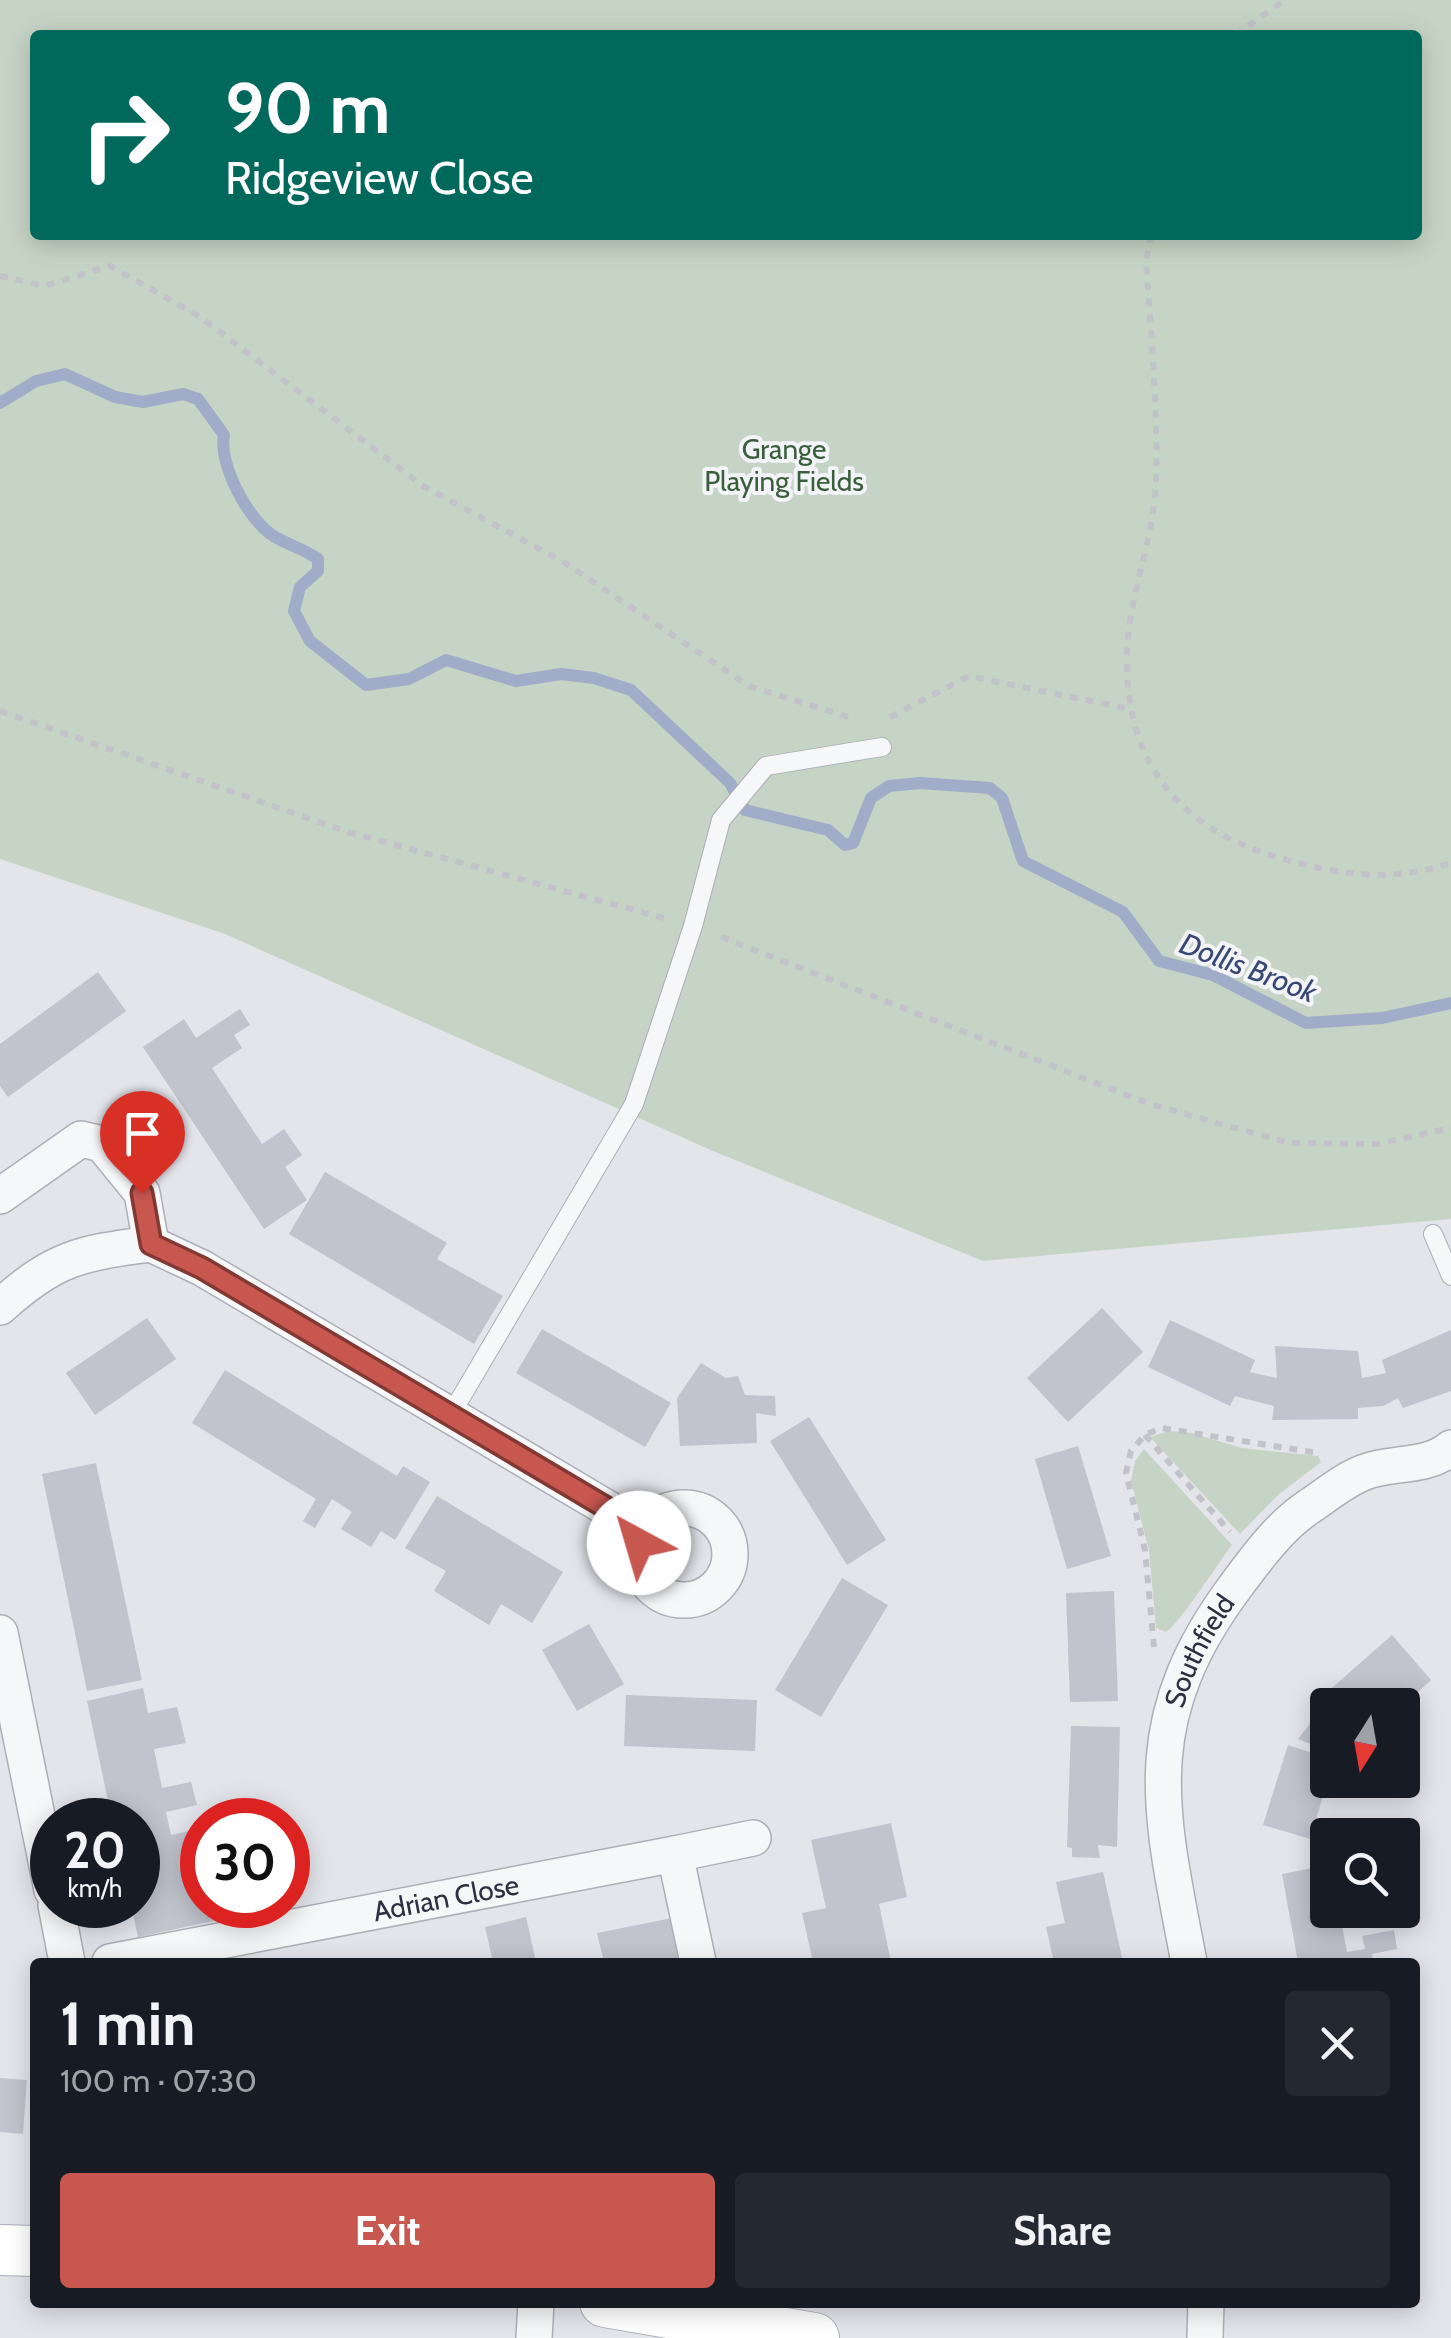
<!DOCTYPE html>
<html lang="en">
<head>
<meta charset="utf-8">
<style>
  body { margin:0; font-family:Cabin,sans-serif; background:#242831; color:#f1f3f6; height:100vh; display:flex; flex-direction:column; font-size:38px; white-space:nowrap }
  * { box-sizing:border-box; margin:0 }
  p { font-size:32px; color:#9ea1a6 }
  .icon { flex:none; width:55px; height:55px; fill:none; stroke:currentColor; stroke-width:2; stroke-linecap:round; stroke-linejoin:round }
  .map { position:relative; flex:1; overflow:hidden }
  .sheet { position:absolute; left:30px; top:1958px; width:1390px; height:350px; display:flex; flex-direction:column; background:#171b24; border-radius:10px; box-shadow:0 5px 25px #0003 }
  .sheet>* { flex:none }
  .hud { position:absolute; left:30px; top:30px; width:1392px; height:210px; border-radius:10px; box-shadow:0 5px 25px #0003; background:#00695c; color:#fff; overflow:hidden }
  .needle { width:65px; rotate:191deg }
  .controls { position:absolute; left:1310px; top:1688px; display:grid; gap:20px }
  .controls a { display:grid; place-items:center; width:110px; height:110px; border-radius:10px; background:#171b24; box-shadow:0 5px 25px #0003; font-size:50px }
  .speed { position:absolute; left:30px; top:1798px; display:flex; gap:20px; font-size:50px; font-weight:700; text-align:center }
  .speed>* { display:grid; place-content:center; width:130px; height:130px; border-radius:50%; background:#171b24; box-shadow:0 5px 25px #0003; line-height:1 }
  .speed small { font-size:25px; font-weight:400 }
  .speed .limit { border:15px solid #d22; background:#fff; color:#111 }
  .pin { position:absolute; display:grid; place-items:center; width:85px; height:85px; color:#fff; margin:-102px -42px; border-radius:50% 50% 50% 0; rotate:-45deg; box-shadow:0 0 10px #0007 }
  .pin .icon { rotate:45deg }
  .me { position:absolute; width:110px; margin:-55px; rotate:321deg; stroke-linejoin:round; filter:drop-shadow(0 0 8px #0008) }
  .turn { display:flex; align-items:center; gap:35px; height:210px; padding:0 30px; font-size:45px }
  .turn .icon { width:130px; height:130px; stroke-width:2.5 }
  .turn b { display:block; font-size:70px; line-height:85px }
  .round { display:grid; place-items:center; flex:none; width:105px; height:105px; border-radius:10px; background:#242831 }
  .overview { display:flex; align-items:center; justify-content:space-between; height:170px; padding:0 30px }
  h1 { font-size:60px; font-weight:700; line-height:75px }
  .cta { display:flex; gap:20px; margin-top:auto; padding:20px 30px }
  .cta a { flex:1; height:115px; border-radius:10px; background:#c85750; color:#fff; font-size:40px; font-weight:700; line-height:115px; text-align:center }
  .cta a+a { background:#242831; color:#f1f3f6 }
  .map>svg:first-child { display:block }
</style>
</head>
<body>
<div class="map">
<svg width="1451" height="2338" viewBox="0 0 1451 2338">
  <rect width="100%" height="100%" fill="#e3e5eb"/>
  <g fill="#c6d4c5" fill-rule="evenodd">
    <path d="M 0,0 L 1451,0 L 1451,1219 L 983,1261 L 713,1151 L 225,934 L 0,859 ZM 35,35 L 1418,35 L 1418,235 L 35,235 Z"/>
    <polygon points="1169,1431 1191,1433 1242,1448 1318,1456 1321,1462 1278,1495 1240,1534 1150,1437"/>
    <path d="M 1144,1449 L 1232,1545 C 1218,1563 1179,1625 1166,1632 L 1156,1628 L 1149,1550 L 1131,1481 L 1135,1461 Z"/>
  </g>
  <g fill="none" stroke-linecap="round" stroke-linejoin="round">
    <path stroke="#a1acc8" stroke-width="12" d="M 0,403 L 36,381 L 65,374 L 115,397 L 143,402 L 183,394 L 198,399 L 224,435 C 218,464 249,522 275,537 C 289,545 304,549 318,559 L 318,571 L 300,587 L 294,611 L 310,641 L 366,685 L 409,679 L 446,660 L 516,681 L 561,674 L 594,678 L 631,690 L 730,783 L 745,810 L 828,830 L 845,845 L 853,843 L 871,798 L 889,786 L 920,783 L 990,788 L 1002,798 L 1023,861 L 1123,912 L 1159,961 L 1213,975 L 1306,1023 L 1382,1018 L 1451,1003"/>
  </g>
  <g fill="#c1c3cd">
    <polygon points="98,972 126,1011 8,1097 0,1086 0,1044"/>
    <polygon points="240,1009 250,1025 234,1035 242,1048 212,1068 262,1144 284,1129 302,1155 285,1167 307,1200 264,1229 143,1047 184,1019 196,1038"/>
    <polygon points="325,1172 447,1243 437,1259 503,1296 474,1344 289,1234"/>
    <polygon points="1102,1308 1143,1352 1068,1422 1027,1378"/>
    <polygon points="147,1318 176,1359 95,1415 66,1373"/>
    <polygon points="1170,1320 1255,1360 1250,1372 1277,1378 1275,1346 1358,1351 1362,1378 1386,1373 1382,1360 1451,1330 1451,1391 1403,1408 1398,1398 1383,1406 1358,1408 1358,1419 1272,1420 1274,1406 1235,1396 1230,1406 1148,1367"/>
    <polygon points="542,1329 671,1403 645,1447 516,1373"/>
    <polygon points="701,1363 726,1378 738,1376 745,1395 775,1396 776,1416 756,1413 757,1443 680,1446 677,1398"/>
    <polygon points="225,1370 397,1476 403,1466 430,1482 395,1540 381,1531 371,1547 341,1529 352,1512 332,1499 315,1528 303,1521 316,1499 192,1423"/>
    <polygon points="809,1417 886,1540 847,1565 770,1441"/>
    <polygon points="1078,1446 1111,1556 1067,1569 1035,1459"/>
    <polygon points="96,1463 142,1680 87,1691 42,1474"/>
    <polygon points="437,1496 563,1572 532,1623 501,1604 489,1625 434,1591 446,1571 405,1548"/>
    <polygon points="842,1578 888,1605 821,1717 775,1690"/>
    <polygon points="1114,1591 1118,1701 1070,1702 1066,1593"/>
    <polygon points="589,1624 624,1684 577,1711 542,1650"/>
    <polygon points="1392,1635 1431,1680 1404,1705 1328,1705 1328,1751 1298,1739 1321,1710 1316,1702"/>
    <polygon points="143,1688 148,1713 177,1707 186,1743 154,1749 162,1788 191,1782 197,1805 166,1812 171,1835 189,1831 196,1864 202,1863 202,1905 226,1905 228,1918 138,1937 131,1905 138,1905 138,1820 112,1820 87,1701"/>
    <polygon points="626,1695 757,1700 755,1751 624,1746"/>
    <polygon points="1071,1726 1120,1727 1117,1847 1098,1845 1100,1858 1072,1857 1072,1848 1067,1847"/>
    <polygon points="1288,1745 1328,1758 1328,1780 1310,1839 1263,1825"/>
    <polygon points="891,1823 907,1897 879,1904 891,1962 813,1962 802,1913 826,1908 811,1840"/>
    <polygon points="1328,1865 1328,1910 1339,1910 1347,1952 1365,1949 1362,1936 1394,1930 1397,1949 1372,1954 1373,1962 1298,1962 1282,1874"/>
    <polygon points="1103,1872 1123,1962 1054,1962 1046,1927 1065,1923 1056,1882"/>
    <polygon points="526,1917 536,1962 493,1962 485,1927"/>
    <polygon points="672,1918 681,1962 604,1962 597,1933"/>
    <polygon points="0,2078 27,2080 23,2134 0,2132"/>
  </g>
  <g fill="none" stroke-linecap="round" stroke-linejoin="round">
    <defs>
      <g id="lane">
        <polyline points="1433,1234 1451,1276"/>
        <polyline points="450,1416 634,1104 693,926 721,820 766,766 882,747"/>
      </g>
      <g id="street">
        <polyline points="0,1196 81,1139 102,1144 142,1193 151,1244 202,1268 644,1530"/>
        <path d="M 0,1307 C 54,1258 80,1253 151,1244"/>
        <circle cx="684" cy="1554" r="46"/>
        <polyline points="0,1633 52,1890"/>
        <polyline points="675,1854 753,1838"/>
        <polyline points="56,1905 67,1962"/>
        <path id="s1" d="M 110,1962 L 675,1854 L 698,1962"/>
        <path id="s2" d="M 1189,1962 C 1160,1810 1135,1722 1235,1587 C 1255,1560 1279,1527 1307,1508 C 1324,1497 1345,1479 1365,1472 C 1394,1461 1425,1469 1451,1448"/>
        <polyline points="534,2338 536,2302"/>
        <polyline points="1205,2338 1206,2302"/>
      </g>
      <g id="secondary">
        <polyline points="0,2250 35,2251"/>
        <polyline points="605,2302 814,2338"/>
      </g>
    </defs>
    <use href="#lane" stroke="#acafb8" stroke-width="20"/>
    <use href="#street" stroke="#acafb8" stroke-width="38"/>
    <use href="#secondary" stroke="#acafb8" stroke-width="52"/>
    <g stroke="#c1c3c9" stroke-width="6" stroke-dasharray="8 8" stroke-linecap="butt">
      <polyline points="1235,35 1285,0"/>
      <path d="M 1151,235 L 1146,261 C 1151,333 1158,408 1156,481 C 1154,539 1129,595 1127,653 C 1124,761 1178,829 1280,858 C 1341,875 1388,883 1451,863"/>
      <polyline points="0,276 44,286 110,266 199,316 423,486 562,561 749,686 855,719"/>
      <polyline points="0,711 348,832 667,919"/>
      <polyline points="890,717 969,676 1130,709"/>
      <polyline points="721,937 1150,1104 1289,1143 1377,1144 1451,1128"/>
      <polyline points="1145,1435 1230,1532"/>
      <polyline points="1154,1647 1145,1550 1126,1473 1131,1451 1145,1435 1161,1428 1318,1453"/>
    </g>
    <use href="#lane" stroke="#f6f7f9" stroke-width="18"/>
    <use href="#street" stroke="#f6f7f9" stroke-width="35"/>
    <use href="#secondary" stroke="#fff" stroke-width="50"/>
  </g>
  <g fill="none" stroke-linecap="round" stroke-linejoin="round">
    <defs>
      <polyline id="route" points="142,1193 151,1244 202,1268 644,1530 639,1543"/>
    </defs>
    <use href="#route" stroke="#823934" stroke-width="25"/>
    <use href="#route" stroke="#c85750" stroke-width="18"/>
  </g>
  <g text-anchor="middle" stroke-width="8" stroke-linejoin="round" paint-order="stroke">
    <g font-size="28" fill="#3a5d3a" stroke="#f3f4f8">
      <text x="784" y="459">Grange<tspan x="784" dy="32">Playing Fields</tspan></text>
    </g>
    <g font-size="28" fill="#2c3042" stroke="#f3f4f8">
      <text dy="10" stroke="none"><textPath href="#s2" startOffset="320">Southfield</textPath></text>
      <text dy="10" stroke="none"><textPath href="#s1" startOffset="342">Adrian Close</textPath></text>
    </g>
    <g font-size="30" font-style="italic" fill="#384774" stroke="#f3f4f8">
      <text transform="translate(1248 968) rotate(21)" y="10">Dollis Brook</text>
    </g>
  </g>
</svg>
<div class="controls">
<a><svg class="needle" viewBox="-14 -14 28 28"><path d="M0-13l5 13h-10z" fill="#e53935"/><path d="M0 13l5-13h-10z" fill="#9ea1a6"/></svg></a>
<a><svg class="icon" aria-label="search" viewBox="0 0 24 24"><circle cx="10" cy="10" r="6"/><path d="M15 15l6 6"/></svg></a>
</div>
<div class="speed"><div>20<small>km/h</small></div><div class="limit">30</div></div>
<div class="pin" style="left:142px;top:1193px;background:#d93025"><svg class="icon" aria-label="arrive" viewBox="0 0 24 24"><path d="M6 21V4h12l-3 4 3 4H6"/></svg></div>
<svg class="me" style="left:639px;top:1543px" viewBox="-20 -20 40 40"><circle r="19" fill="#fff"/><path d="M0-13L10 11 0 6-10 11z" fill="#c85750"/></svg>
<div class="hud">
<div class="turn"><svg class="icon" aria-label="right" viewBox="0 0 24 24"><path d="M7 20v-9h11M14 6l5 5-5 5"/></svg><div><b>90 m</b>Ridgeview Close</div></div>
</div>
<section class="sheet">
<div class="overview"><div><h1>1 min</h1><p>100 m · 07:30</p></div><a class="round"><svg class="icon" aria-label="close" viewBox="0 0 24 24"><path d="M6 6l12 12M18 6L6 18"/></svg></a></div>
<div class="cta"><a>Exit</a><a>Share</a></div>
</section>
</div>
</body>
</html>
